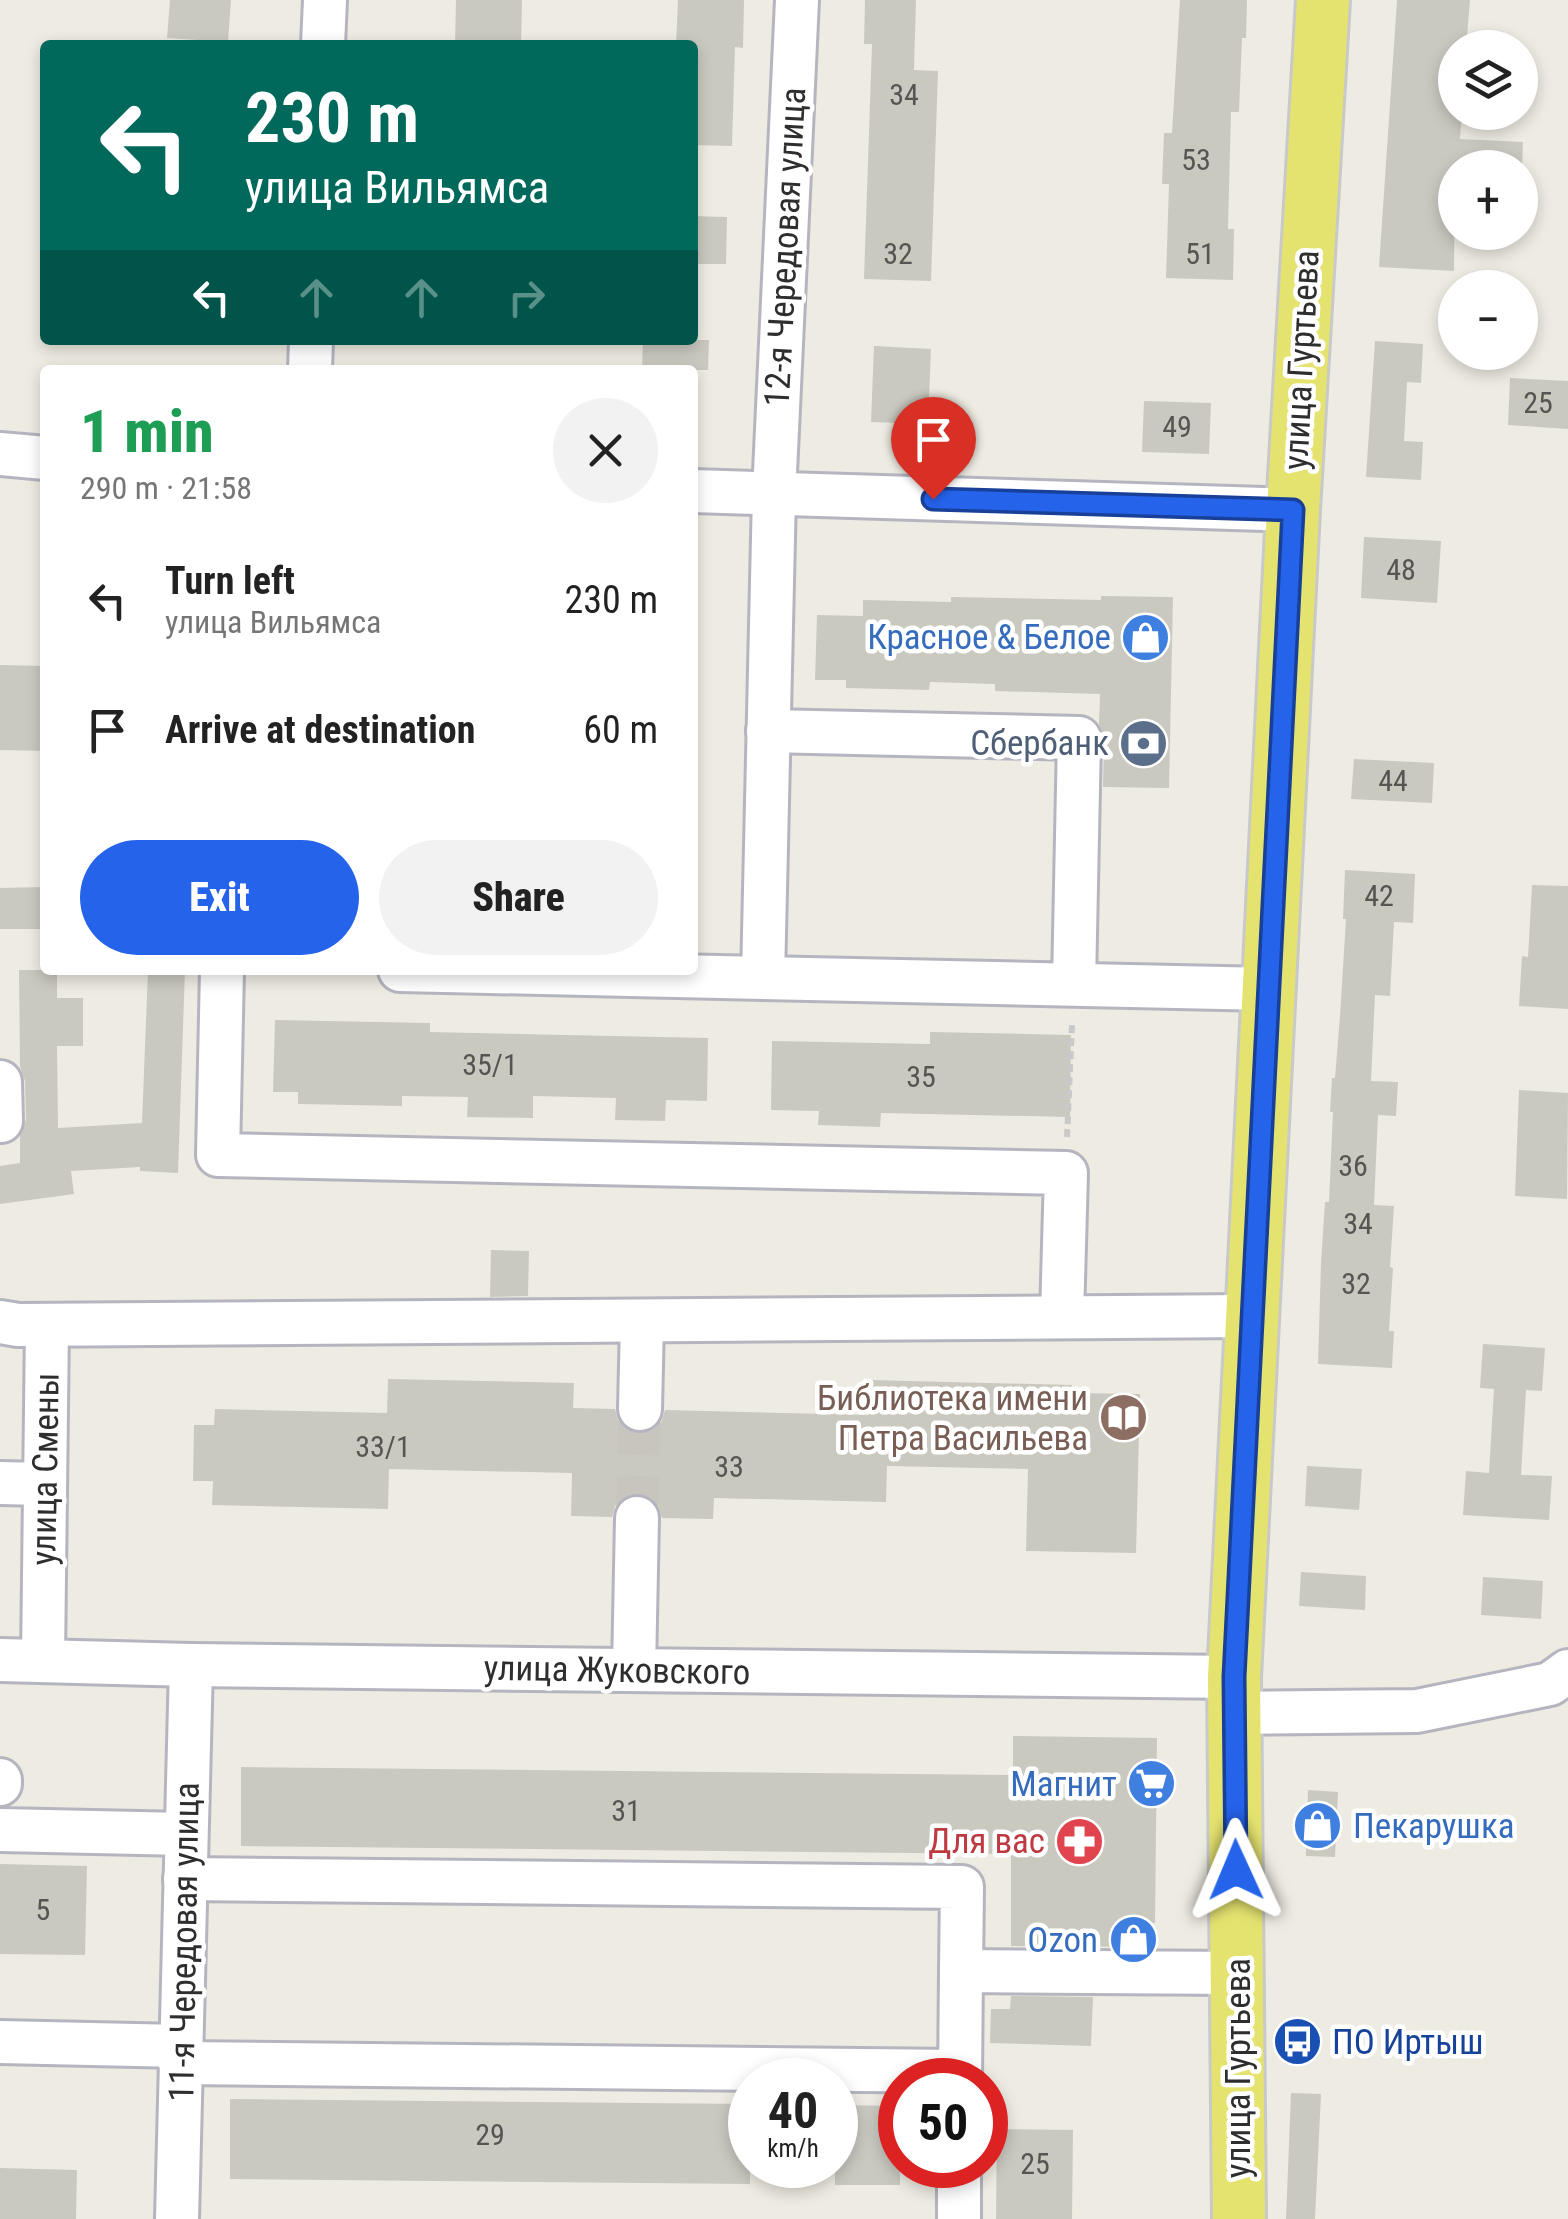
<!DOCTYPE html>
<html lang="en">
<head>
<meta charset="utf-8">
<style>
  body { margin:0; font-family:"Roboto Condensed",sans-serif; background:#f2f2f2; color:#222; height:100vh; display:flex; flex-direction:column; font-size:38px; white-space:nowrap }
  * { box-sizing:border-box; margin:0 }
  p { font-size:32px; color:#767676 }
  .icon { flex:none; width:55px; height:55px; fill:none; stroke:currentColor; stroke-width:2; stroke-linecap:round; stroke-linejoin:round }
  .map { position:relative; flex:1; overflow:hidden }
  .panel { position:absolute; left:40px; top:365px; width:658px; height:610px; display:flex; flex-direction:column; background:#fff; border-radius:10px; box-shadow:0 5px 15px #0003 }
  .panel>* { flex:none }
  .top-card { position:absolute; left:40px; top:40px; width:658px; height:305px; border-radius:10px; box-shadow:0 5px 15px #0003; background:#00695c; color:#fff; overflow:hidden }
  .controls { position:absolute; left:1438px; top:30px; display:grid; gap:20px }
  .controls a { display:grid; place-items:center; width:100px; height:100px; border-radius:50%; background:#fff; box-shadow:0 5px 15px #0003; font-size:50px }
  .speed { position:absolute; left:728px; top:2058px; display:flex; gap:20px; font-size:50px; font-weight:700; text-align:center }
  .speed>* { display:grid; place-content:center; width:130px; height:130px; border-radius:50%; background:#fff; box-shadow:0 5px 15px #0003; line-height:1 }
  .speed small { font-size:25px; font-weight:400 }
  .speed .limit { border:15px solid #d22; background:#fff; color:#111 }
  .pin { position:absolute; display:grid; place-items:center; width:85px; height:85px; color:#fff; margin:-102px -42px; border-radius:50% 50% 50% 0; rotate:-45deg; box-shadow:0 0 10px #0007 }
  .pin .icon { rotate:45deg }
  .me { position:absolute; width:110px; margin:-55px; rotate:359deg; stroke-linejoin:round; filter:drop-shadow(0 0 8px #0008) }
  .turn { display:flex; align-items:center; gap:35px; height:210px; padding:0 40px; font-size:45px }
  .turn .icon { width:130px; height:130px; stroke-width:2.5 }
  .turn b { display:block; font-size:70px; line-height:85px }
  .lanes { display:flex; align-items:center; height:95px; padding:0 40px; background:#0003; justify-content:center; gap:50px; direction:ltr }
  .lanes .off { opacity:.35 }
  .round { display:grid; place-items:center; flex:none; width:105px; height:105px; border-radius:52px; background:#f2f2f2 }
  .overview { display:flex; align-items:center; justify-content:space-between; height:170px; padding:0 40px }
  h1 { font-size:60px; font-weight:800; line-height:75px; color:#1e9e55 }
  .primary-button { display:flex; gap:20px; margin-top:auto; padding:20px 40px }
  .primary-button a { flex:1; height:115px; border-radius:60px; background:#2563eb; color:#fff; font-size:40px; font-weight:800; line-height:115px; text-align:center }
  .primary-button a+a { background:#f2f2f2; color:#222 }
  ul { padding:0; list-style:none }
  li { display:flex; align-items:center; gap:30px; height:130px; padding:0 40px }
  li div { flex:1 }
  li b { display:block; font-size:38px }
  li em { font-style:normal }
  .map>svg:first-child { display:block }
</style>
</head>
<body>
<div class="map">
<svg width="1568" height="2219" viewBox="0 0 1568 2219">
  <rect width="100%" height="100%" fill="#eeebe2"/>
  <g fill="#cac9c0">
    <polygon points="170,0 231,0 228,42 167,38"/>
    <polygon points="456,0 522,0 521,45 455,44"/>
    <polygon points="678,0 744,0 743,48 735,47 732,146 692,145 692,45 676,45"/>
    <polygon points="865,0 916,0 914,70 938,71 931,281 864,279 872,44 864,44"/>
    <polygon points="1180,0 1247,0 1246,38 1242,38 1239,112 1231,112 1228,229 1234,229 1233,280 1166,278 1169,184 1162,184 1164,133 1172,133"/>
    <polygon points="1397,0 1470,0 1466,48 1455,48 1455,112 1462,112 1460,139 1523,142 1522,168 1455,168 1454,271 1379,267"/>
    <polygon points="692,216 727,217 726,264 692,264"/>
    <polygon points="643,340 709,340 708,370 642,370"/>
    <polygon points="1375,341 1423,344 1421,383 1407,382 1404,441 1423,442 1421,480 1366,477"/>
    <polygon points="874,346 931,349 928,424 871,422"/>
    <polygon points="1510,378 1568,381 1568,429 1508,425"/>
    <polygon points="1144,401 1211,403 1209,454 1142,452"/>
    <polygon points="1364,537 1441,541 1437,603 1361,598"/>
    <polygon points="1101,596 1173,597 1169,788 1103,787 1104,738 1099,724 1100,694 995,691 995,684 930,682 929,690 846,688 846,680 815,680 817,615 863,616 863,600 951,602 951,597 1101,600"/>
    <polygon points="0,665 45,666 45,751 0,750"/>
    <polygon points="1354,759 1434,763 1432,803 1351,799"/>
    <polygon points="1345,870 1415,874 1413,923 1394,922 1390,996 1375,995 1371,1081 1398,1082 1396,1116 1378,1115 1374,1205 1394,1206 1390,1267 1393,1268 1389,1331 1394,1331 1392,1368 1318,1364 1321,1263 1325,1202 1329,1202 1333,1112 1330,1112 1332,1078 1335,1078 1340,1016 1346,919 1343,919"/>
    <polygon points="1532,885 1568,886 1568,1009 1519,1006 1522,956 1528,957"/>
    <polygon points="45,887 45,929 0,929 0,888"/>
    <polygon points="19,970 57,970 57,998 83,998 83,1046 57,1046 58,1128 142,1123 148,970 185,970 178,1173 140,1171 140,1167 71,1171 74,1194 0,1204 0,1166 20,1163 20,1136 26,1120 25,1081 20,1067"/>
    <polygon points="275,1020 430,1023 430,1032 708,1038 707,1101 666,1100 665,1121 615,1120 616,1098 533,1096 533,1118 467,1117 468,1097 402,1096 402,1106 298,1104 298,1092 273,1092"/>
    <polygon points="930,1032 1071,1035 1070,1117 881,1113 880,1127 818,1125 819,1111 771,1110 772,1041 930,1044"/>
    <polygon points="1519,1090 1568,1093 1567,1199 1515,1196"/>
    <polygon points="491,1250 529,1251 528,1296 490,1297"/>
    <polygon points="1483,1344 1545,1348 1542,1391 1526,1390 1521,1475 1552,1476 1549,1520 1463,1515 1466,1471 1489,1473 1494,1389 1480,1388"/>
    <polygon points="388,1379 574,1383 573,1408 615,1409 618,1420 626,1430 640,1434 653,1430 661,1423 665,1410 869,1415 870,1380 1072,1385 1071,1393 1140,1394 1136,1553 1026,1551 1028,1469 887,1466 886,1502 714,1498 713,1519 662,1518 658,1505 651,1497 638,1493 624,1497 615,1506 612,1517 571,1516 572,1473 389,1469 388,1509 212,1505 213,1481 193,1481 194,1425 214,1425 215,1409 387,1413"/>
    <polygon points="1307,1466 1362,1469 1359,1510 1305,1506"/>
    <polygon points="1301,1572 1366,1576 1365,1610 1299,1606"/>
    <polygon points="1483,1577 1543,1581 1541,1619 1481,1615"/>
    <polygon points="1013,1736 1157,1738 1155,1923 1144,1923 1144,1947 1011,1946 1011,1854 241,1846 241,1767 1013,1775"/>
    <polygon points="1308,1790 1338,1792 1335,1857 1306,1856"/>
    <polygon points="0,1864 87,1866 85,1955 0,1954"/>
    <polygon points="1011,1996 1093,1997 1091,2046 990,2043 991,2009 1010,2009"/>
    <polygon points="1291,2093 1321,2094 1315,2219 1286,2219"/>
    <polygon points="230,2099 750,2104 750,2184 230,2179"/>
    <polygon points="835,2105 900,2106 900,2185 835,2185"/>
    <polygon points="997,2129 1073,2130 1072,2219 996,2219"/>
    <polygon points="0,2168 77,2170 76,2219 0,2219"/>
  </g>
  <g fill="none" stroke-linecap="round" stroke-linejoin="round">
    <polyline stroke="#c8c5be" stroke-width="42" stroke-dasharray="42 21" stroke-linecap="butt" points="637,1518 640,1409"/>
    <defs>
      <g id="minor">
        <polyline points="323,45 325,0"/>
        <polyline points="310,370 311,340"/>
        <polyline points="0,454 45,458"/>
        <polyline points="692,491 1293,510"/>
        <polyline points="768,731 1079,738 1074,984"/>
        <polyline points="222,970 218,1155 1066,1173 1062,1317"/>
        <polyline points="400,970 1268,989"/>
        <polyline points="763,978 774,494 797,0"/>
        <polyline points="0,1082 1,1121"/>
        <polyline points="0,1322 18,1325 1251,1316"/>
        <polyline points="640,1409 642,1321"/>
        <polyline points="0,1483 45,1484"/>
        <polyline points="0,1660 191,1665 1234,1677"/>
        <polyline points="43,1660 47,1325"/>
        <polyline points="634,1670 637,1518"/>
        <polyline points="1233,1713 1417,1711 1550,1684 1568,1671"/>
        <polyline points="0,1780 0,1784"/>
        <polyline points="0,1830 186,1834"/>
        <polyline points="185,1879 962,1887 961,1971"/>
        <polyline points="0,2042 181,2046"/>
        <polyline points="180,2063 960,2071"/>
        <polyline points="960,2080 961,1971 1238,1973"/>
        <polyline points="177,2219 191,1665"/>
        <polyline points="959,2219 959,2165"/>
      </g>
      <polyline id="major" points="1239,2219 1234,1677 1293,510 1323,0"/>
    </defs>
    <use href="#minor" stroke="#b5b5c0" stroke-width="48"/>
    <use href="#major" stroke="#c9c9c9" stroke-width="58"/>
    <polyline stroke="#c9c9c9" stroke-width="6" stroke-dasharray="8 5" stroke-linecap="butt" points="1067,1137 1072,1025"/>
    <use href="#minor" stroke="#fff" stroke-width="42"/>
    <use href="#major" stroke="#e5e36f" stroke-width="52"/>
  </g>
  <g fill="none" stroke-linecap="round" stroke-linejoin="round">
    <defs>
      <polyline id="route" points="933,499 1293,510 1234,1677 1236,1870"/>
    </defs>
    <use href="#route" stroke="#184099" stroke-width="25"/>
    <use href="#route" stroke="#2563eb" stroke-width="18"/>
  </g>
  <defs>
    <symbol id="shop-disc" viewBox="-11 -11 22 22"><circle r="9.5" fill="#3f7fe0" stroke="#fff"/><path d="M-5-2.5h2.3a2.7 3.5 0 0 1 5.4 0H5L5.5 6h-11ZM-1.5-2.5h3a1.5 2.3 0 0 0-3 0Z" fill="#fff"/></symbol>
    <symbol id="bank-disc" viewBox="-11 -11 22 22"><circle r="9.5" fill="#5c6f8a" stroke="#fff"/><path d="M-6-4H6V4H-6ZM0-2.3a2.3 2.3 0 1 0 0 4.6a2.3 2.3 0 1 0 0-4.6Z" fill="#fff"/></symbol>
    <symbol id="library-disc" viewBox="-11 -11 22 22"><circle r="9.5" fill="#8d6e63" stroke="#fff"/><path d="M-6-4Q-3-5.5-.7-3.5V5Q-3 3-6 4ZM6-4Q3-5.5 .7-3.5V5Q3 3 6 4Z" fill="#fff"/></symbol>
    <symbol id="supermarket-disc" viewBox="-11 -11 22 22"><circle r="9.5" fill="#3f7fe0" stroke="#fff"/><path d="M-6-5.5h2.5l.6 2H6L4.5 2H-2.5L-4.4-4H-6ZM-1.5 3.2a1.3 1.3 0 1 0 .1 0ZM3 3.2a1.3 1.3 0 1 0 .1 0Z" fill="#fff"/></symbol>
    <symbol id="pharmacy-disc" viewBox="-11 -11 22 22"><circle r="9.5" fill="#e0444e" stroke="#fff"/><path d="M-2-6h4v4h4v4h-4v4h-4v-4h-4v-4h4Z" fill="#fff"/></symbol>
    <symbol id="bus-disc" viewBox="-11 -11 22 22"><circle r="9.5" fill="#1a4fb4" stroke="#fff"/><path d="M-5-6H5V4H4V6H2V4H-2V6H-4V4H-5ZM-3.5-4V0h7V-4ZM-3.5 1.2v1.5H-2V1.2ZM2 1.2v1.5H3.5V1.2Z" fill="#fff"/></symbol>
  </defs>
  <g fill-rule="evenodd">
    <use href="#shop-disc" x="1118" y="610" width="55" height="55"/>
    <use href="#bank-disc" x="1116" y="716" width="55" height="55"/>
    <use href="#library-disc" x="1096" y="1390" width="55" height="55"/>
    <use href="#supermarket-disc" x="1124" y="1756" width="55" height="55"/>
    <use href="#shop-disc" x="1290" y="1798" width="55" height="55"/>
    <use href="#pharmacy-disc" x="1052" y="1814" width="55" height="55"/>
    <use href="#shop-disc" x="1106" y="1912" width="55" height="55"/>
    <use href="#bus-disc" x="1270" y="2014" width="55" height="55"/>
  </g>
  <g text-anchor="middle" stroke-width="9" stroke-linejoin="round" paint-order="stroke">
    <g font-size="30" fill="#555552">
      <text x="904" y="105">34</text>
      <text x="1196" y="170">53</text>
      <text x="898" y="264">32</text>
      <text x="1200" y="264">51</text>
      <text x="1538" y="413">25</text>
      <text x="1177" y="437">49</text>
      <text x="1401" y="580">48</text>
      <text x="1393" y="791">44</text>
      <text x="1379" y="906">42</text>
      <text x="490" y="1075">35/1</text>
      <text x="921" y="1087">35</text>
      <text x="1353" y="1176">36</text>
      <text x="1358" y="1234">34</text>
      <text x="1356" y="1294">32</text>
      <text x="383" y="1457">33/1</text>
      <text x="729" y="1477">33</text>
      <text x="626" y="1821">31</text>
      <text x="43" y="1920">5</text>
      <text x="490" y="2145">29</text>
      <text x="1035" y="2174">25</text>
    </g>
    <g font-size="35" fill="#2e2e2e" stroke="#fff">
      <text transform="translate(785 247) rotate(-87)" y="12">12-я Чередовая улица</text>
      <text transform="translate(1301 360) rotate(-87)" y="12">улица Гуртьева</text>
      <text transform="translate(45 1469) rotate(-89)" y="12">улица Смены</text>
      <text transform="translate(617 1670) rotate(1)" y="12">улица Жуковского</text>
      <text transform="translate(184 1942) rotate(-89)" y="12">11-я Чередовая улица</text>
      <text transform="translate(1238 2068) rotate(-90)" y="12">улица Гуртьева</text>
    </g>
    <g font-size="35" fill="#366cbe" stroke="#fff" text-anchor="end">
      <text x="1111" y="649">Красное &amp; Белое</text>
      <text x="1117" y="1796">Магнит</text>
      <text x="1353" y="1838" text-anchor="start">Пекарушка</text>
      <text x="1098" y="1952">Ozon</text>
    </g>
    <g font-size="35" fill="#4e5e75" stroke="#fff" text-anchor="end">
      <text x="1109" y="755">Сбербанк</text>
    </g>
    <g font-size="35" fill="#785e54" stroke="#fff" text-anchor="end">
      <text x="1088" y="1410">Библиотека имени<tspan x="1088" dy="40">Петра Васильева</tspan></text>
    </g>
    <g font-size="35" fill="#be3a42" stroke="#fff" text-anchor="end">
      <text x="1045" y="1853">Для вас</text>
    </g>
    <g font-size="35" fill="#164399" stroke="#fff" text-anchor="start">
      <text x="1332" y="2054">ПО Иртыш</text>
    </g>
  </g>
</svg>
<div class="controls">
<a><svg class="icon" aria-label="layers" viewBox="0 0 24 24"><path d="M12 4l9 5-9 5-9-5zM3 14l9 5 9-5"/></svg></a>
<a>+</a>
<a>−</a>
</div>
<div class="speed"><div>40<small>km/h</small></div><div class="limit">50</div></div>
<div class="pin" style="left:933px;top:499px;background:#d93025"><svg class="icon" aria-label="arrive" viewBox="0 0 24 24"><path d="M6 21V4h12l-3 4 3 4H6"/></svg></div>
<svg class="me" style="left:1236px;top:1870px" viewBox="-20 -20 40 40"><path d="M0-17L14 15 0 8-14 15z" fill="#2563eb" stroke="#fff" stroke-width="4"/></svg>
<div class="top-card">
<div class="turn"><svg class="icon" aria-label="left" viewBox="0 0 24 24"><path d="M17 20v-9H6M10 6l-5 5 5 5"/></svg><div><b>230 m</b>улица Вильямса</div></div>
<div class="lanes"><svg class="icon" aria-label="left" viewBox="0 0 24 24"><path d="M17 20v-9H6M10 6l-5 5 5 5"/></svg><svg class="icon off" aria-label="ahead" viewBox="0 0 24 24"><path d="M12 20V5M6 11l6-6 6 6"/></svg><svg class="icon off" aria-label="ahead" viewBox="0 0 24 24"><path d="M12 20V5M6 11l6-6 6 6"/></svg><svg class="icon off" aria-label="right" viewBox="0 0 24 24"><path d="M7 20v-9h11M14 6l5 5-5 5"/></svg></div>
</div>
<section class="panel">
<div class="overview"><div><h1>1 min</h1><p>290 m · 21:58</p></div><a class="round"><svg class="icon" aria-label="close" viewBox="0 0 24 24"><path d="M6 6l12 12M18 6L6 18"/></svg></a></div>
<ul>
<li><svg class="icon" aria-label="left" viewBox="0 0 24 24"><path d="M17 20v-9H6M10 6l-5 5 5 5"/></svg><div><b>Turn left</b><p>улица Вильямса</p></div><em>230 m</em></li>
<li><svg class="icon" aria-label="arrive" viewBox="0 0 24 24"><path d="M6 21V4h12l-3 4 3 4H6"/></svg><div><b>Arrive at destination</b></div><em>60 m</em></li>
</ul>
<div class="primary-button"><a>Exit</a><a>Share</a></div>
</section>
</div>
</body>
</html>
